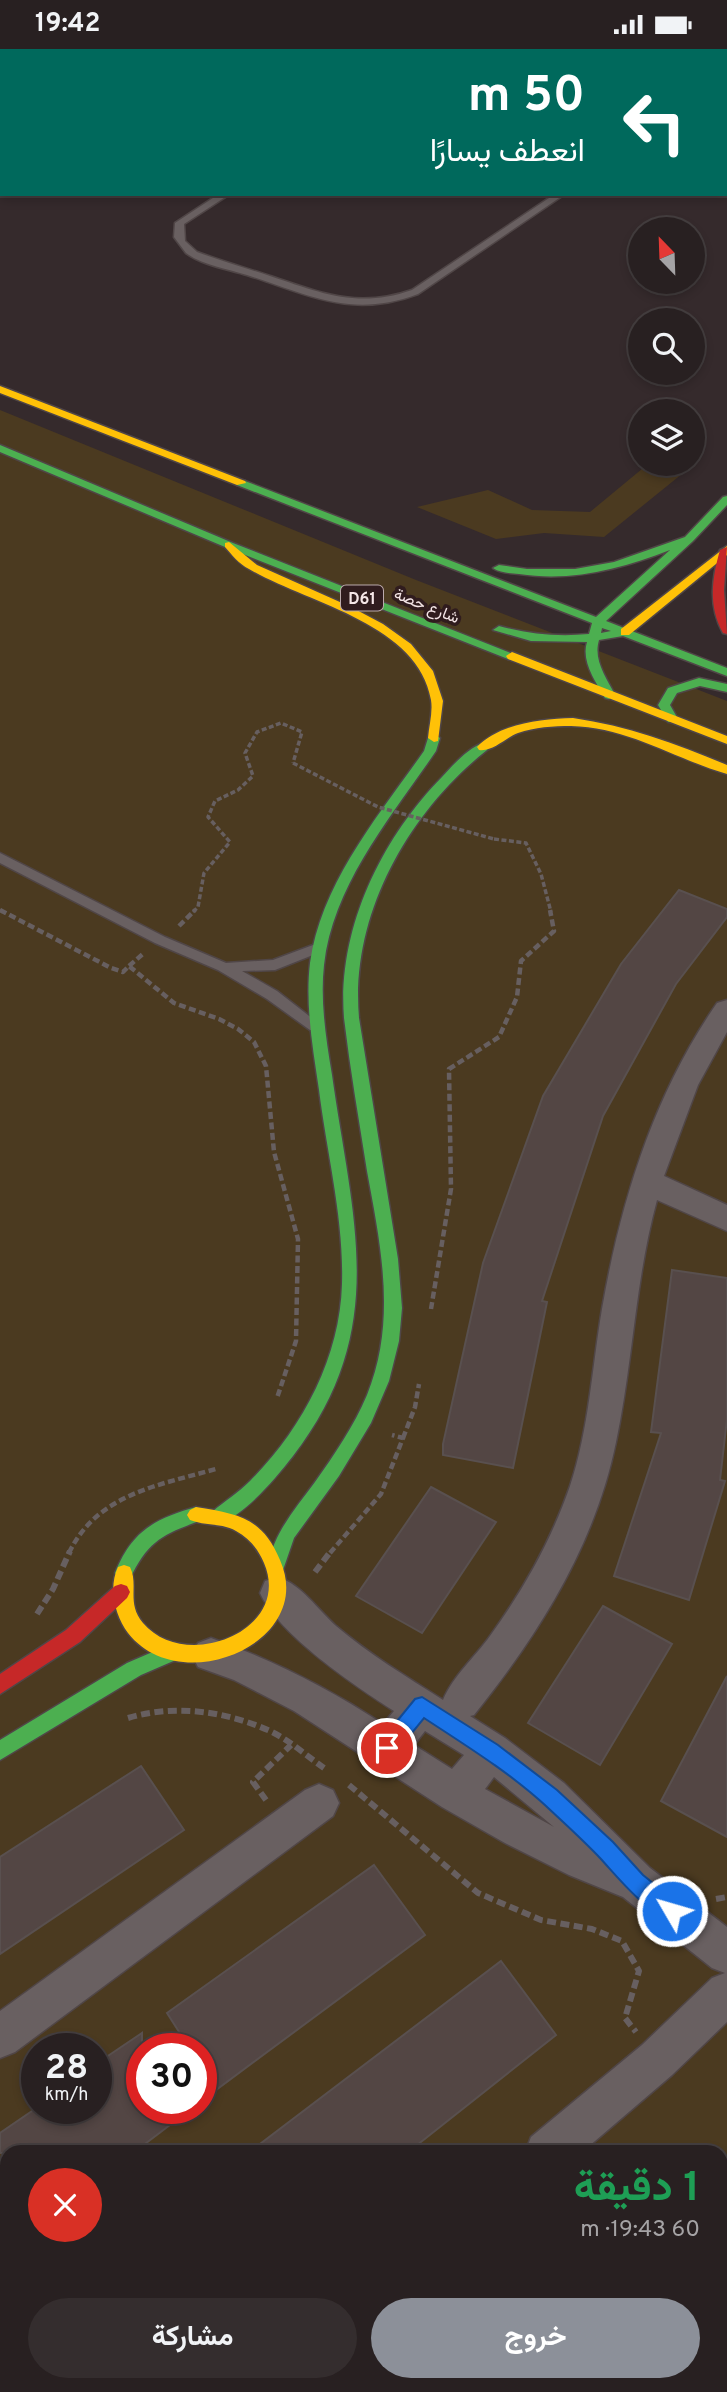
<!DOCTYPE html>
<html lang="ar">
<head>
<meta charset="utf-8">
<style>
  body { margin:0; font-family:Overpass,Vazirmatn,sans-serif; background:#342d2e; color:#f1f3f6; direction:rtl; height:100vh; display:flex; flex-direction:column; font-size:26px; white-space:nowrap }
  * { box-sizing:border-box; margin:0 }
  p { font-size:23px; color:#a5a3a5 }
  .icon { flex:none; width:38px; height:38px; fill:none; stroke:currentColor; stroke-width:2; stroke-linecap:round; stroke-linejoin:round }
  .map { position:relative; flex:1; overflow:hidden; direction:ltr }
  .sheet { position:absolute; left:0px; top:2096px; width:728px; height:247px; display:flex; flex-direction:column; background:#282021; border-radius:21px 21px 0 0; box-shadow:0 4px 10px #0003,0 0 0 2px #443e3f; direction:rtl }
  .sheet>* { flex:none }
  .guide { position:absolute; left:0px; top:0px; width:728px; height:147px; box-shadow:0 4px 10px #0003,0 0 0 2px #443e3f; direction:rtl; background:#00695c; color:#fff; overflow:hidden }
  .needle { width:46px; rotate:337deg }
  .controls { position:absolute; left:628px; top:168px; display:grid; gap:14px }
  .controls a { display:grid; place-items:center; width:77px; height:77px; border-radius:50%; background:#282021; box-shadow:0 4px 10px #0003,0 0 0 2px #443e3f; font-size:35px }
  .speed { position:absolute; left:21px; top:1984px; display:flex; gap:14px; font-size:35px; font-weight:700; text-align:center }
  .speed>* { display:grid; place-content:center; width:91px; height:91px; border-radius:50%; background:#282021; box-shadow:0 4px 10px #0003,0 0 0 2px #443e3f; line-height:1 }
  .speed small { font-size:18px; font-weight:400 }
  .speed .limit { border:10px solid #d22; background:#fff; color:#111 }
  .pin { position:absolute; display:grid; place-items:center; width:60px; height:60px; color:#fff; margin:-30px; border:4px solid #fff; border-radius:50%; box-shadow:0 2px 7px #0007 }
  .me { position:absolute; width:77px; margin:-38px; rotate:308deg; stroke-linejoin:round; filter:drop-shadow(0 0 5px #0008) }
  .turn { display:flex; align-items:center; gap:24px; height:147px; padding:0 28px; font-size:32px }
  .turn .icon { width:91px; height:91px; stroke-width:2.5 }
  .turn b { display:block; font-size:49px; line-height:60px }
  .round { display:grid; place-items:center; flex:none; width:74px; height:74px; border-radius:37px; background:#342d2e }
  .head { display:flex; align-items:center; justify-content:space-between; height:119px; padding:0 28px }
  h1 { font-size:42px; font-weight:700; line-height:52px; color:#1e9e55 }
  .primary-button { display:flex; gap:14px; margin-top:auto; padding:14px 28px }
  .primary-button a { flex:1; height:80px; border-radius:42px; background:#8c9099; color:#fff; font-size:28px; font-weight:700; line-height:80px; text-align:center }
  .primary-button a+a { background:#342d2e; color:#f1f3f6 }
  .status { display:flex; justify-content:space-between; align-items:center; height:49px; padding:0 35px; background:#282021; direction:ltr }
  .status svg { height:19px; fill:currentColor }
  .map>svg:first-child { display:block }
</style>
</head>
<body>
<div class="status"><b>19:42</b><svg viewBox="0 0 49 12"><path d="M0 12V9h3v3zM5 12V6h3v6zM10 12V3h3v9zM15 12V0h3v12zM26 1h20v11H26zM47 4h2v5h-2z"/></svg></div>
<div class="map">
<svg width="727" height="2343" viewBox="0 0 727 2343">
  <rect width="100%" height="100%" fill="#352a2c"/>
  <g fill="#4b3a20" fill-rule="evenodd">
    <path d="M 0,361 L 416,531 L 727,652 L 727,2343 L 0,2343 ZM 37,2000 L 96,2000 L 96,2060 L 37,2060 ZM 142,2000 L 201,2000 L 201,2060 L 142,2060 ZM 7,2104 L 721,2104 L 721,2336 L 7,2336 Z"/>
    <polygon points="648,415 693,416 604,488 544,484 496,490 417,458 488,441 532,461 590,463"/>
  </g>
  <g fill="#534644" stroke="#59504f" stroke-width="2">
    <polygon points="679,841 727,860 727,868 676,935 603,1067 542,1252 547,1253 513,1419 443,1406 443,1395 483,1214 543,1047 621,915"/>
    <polygon points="672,1221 727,1229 727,1370 720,1431 725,1432 689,1551 614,1527 661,1384 651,1383"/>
    <polygon points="431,1438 496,1473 422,1584 356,1547"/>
    <polygon points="603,1557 672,1595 600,1716 528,1674"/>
    <polygon points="727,1627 727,1788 661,1752"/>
    <polygon points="141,1717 184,1781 0,1905 0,1808"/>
    <polygon points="374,1816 425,1886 216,2041 201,2018 201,2000 190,2000 167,1964"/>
    <polygon points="501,1912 556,1986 407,2104 248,2104"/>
    <polygon points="142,1984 142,2060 191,2060 133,2104 0,2104 0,2084 35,2060 96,2060 96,2015"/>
  </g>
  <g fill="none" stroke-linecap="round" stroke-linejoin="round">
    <defs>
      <g id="lane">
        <polygon points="475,0 484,0 473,2"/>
        <polygon points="727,32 727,37 726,37 726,32"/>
        <path d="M 219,145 L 230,145 L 184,175 L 185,192 L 197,203 C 221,212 246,219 270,227 C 321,244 358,260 412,241 L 555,145 L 565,145 L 418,245 C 351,270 310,246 247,226 C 228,220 202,216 186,204 L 174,188 L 175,174 Z"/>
        <polygon points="0,804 165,888 226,914 273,911 313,896 323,896 325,899 323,902 275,921 242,922 277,942 322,977 320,981 310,981 267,950 218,921 155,894 0,814"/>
      </g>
      <g id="street">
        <path d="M 727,951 L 727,983 L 698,1036 L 664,1127 L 727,1156 L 727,1182 L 657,1151 C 635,1231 633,1313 616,1393 C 595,1496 539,1585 474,1666 L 470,1667 L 505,1689 L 564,1734 L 650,1819 L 727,1878 L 727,1973 L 672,2026 L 581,2104 L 525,2104 L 531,2088 L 642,1996 L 712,1929 L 725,1924 L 712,1919 L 623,1848 L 569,1826 L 505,1794 L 442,1758 L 294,1662 L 234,1631 L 198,1618 L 192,1606 L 198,1594 L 211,1589 C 273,1611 328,1639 383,1675 L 394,1662 C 355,1637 279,1586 260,1544 L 265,1532 L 278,1528 C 302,1536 317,1560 336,1577 C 369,1605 407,1628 443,1651 C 453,1627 475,1608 490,1587 C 524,1540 551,1492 570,1437 C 589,1380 592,1319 602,1260 C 621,1151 654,1045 717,954 ZM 425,1682 L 464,1706 L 452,1720 L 414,1696 ZM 494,1728 L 554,1778 L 485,1740 Z"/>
        <polygon points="319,1735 333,1741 339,1754 333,1767 15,2003 0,2009 0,1962 305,1741"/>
        <polygon points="238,2336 291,2336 289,2343 235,2343"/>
      </g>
      <g id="fast">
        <polygon points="0,396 233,494 518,607 512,611 508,610 225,498 0,403"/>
        <path d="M 237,432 L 245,432 L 596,568 L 670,501 C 621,520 572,533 519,525 C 510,524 500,524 493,519 L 499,516 L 527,520 L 575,520 L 614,513 L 685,488 L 723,448 L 727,447 L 727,456 L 693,492 L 606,572 L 727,619 L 727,627 L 623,587 L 599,591 C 593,611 606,628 615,646 L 609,650 L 605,649 C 595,632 581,612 587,593 L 531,592 L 493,581 L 499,577 C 529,585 557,588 589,585 L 592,574 L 237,436 ZM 602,579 L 611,582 L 601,584 Z"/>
        <polygon points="699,629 727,635 727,643 700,637 677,644 670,656 678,670 676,673 668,673 658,656 668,639"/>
        <path d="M 434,685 L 440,689 L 436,702 C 392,767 333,835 324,916 C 320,952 326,990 332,1026 C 352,1169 391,1280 293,1407 C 275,1430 246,1465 219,1475 L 213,1472 L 210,1467 L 213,1462 C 225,1452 239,1443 250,1432 C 302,1380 340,1309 342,1235 C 344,1170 327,1105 319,1041 C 313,1000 305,956 310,914 C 321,834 379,766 424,702 L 428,689 Z"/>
        <path d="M 483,694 L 489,698 L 487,701 C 408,764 350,866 359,969 L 398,1210 L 402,1259 L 399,1292 L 389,1332 L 371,1374 L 339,1427 L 294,1489 L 283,1521 L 277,1523 L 271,1521 L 268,1515 C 275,1482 296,1459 315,1433 C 334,1406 354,1377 367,1346 C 397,1272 381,1198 367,1122 C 359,1071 350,1020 344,969 C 337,881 381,790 442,728 C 453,716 468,699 483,694 Z"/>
        <path d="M 196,1458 L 202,1461 L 205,1466 L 202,1471 C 164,1485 148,1491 130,1530 L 124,1532 L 118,1530 L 115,1524 C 132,1482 154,1470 196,1458 Z"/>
        <polygon points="171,1595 178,1598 180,1604 178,1610 141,1626 0,1711 0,1691 127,1614"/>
      </g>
      <g id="slow">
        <polygon points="0,337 245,432 246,434 237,436 0,344"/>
        <path d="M 229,493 L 257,516 L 351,558 L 383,575 L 411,595 L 433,622 L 443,652 L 438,692 L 434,693 L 428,689 C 429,677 433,663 431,651 C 418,574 306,554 249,520 C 239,515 232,506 225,498 L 225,494 Z"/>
        <polygon points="727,497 727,506 629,586 621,586 621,580"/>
        <polygon points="512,603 727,687 727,695 508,610 506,607"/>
        <path d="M 573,669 C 628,677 677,695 727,716 L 727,725 C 675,710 628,678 571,677 C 553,677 535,678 518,684 C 505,689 493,703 479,701 L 477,698 C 501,674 541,670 573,669 Z"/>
        <path d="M 196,1458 C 238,1465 262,1468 280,1511 C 317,1594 180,1651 128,1584 C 115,1567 108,1539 118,1518 L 124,1516 L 130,1518 C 139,1536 126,1554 143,1574 C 185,1624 293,1582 264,1514 C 258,1500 250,1490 236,1482 C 223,1474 205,1477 190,1471 L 187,1466 L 190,1461 Z"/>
      </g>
      <g id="jam">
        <path d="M 727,498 L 724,541 L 727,585 L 723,584 C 708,557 712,529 720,501 Z"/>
        <polygon points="121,1535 127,1537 130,1543 127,1549 80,1593 0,1645 0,1625 66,1581 115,1537"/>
      </g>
    </defs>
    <use href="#lane" stroke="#504647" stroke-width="3"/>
    <use href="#street" stroke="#504647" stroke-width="3"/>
    <use href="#fast" stroke="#504647" stroke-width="3"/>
    <use href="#slow" stroke="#504647" stroke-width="3"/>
    <use href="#jam" stroke="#504647" stroke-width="3"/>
    <g stroke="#675f60" stroke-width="3.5" stroke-dasharray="5 2.5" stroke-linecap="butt">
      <polyline points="494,790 526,794 541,825 551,863"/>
      <polyline points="0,861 3,863"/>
      <polyline points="193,863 198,858 204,824 230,793 208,768 215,752 238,741 253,727 245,704 257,683 281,674 302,683 293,714"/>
    </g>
    <g stroke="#675f60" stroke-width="4.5" stroke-dasharray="7 3.5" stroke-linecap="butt">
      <polyline points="0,861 111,919 123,923 129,917 174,954 219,970 238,980 254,993 266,1017 274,1103 298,1190 296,1292 277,1349"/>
      <polyline points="179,877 195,861"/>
      <polyline points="129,917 144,904"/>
      <polyline points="431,1260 451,1140 449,1020 499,988 517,948 521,912 554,882 550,861"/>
      <polyline points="403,1389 415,1358 419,1335"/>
      <path d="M 69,1504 C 97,1445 159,1436 216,1420"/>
      <polyline points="330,1504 381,1445 403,1389 392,1386"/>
    </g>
    <g stroke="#675f60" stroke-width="6" stroke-dasharray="9 4.5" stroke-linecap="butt">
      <polyline points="315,1523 331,1502"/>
      <polyline points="37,1565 53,1540 70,1502"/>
      <path d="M 128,1669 C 175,1655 225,1662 270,1682 C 289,1691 307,1707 324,1719"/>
      <polyline points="349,1736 478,1844 541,1871 592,1880 622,1892 639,1922 625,1969 636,1983"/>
      <polyline points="266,1751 253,1733 291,1696"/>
      <polyline points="716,1850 727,1848"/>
    </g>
    <use href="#lane" fill="#696061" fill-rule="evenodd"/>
    <use href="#street" fill="#696061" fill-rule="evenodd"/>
    <use href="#fast" fill="#4caf50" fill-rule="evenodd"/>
    <use href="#slow" fill="#ffc107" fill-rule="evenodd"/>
    <use href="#jam" fill="#c62828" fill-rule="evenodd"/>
    <polyline stroke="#675f60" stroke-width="3.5" stroke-dasharray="5 2.5" stroke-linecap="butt" points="293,714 378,758 494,790"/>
  </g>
  <path fill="#1a73e8" stroke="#114b97" stroke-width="2" d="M 422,1648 L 498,1696 L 557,1741 L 613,1793 L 643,1826 L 679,1855 L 682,1862 L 679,1869 L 672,1872 C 643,1860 621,1832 600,1809 C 583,1791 564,1774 546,1757 C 509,1723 465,1696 424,1669 L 394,1706 L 387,1708 L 380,1706 L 377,1699 L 380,1693 L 415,1650 Z"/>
  <g text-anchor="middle" stroke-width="7" stroke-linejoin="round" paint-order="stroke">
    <rect fill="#301c1e" stroke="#baa9ab" stroke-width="2" x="341" y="536.5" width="42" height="25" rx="5"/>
    <g font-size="16" font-weight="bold" fill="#f5e6e7">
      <text x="362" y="555">D61</text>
    </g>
    <g font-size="16" fill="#f5e6e7" stroke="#301c1e">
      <text transform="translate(427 556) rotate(22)" y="6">شارع حصة</text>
    </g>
  </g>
</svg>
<div class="controls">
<a><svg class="needle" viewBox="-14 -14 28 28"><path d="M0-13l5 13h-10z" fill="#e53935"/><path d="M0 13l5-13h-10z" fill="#a5a3a5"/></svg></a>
<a><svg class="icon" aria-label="search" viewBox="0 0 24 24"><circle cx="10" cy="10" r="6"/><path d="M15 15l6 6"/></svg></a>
<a><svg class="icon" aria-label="layers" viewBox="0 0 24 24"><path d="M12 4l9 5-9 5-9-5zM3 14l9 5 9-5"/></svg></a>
</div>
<div class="speed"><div>28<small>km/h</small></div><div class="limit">30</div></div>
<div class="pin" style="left:387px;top:1699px;background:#d93025"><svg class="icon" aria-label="arrive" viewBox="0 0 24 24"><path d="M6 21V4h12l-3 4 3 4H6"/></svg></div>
<svg class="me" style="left:672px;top:1862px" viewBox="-20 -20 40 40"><circle r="17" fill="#1a73e8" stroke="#fff" stroke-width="3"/><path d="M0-11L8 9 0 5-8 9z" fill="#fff"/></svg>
<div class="guide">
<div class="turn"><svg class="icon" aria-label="left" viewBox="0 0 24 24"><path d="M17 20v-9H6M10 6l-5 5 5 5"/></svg><div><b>50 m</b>انعطف يسارًا</div></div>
</div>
<section class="sheet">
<div class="head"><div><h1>1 دقيقة</h1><p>60 m · 19:43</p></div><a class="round" style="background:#d93025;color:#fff"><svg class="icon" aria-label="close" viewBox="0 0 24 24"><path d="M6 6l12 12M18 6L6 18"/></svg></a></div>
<div class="primary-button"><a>خروج</a><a>مشاركة</a></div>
</section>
</div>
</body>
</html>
